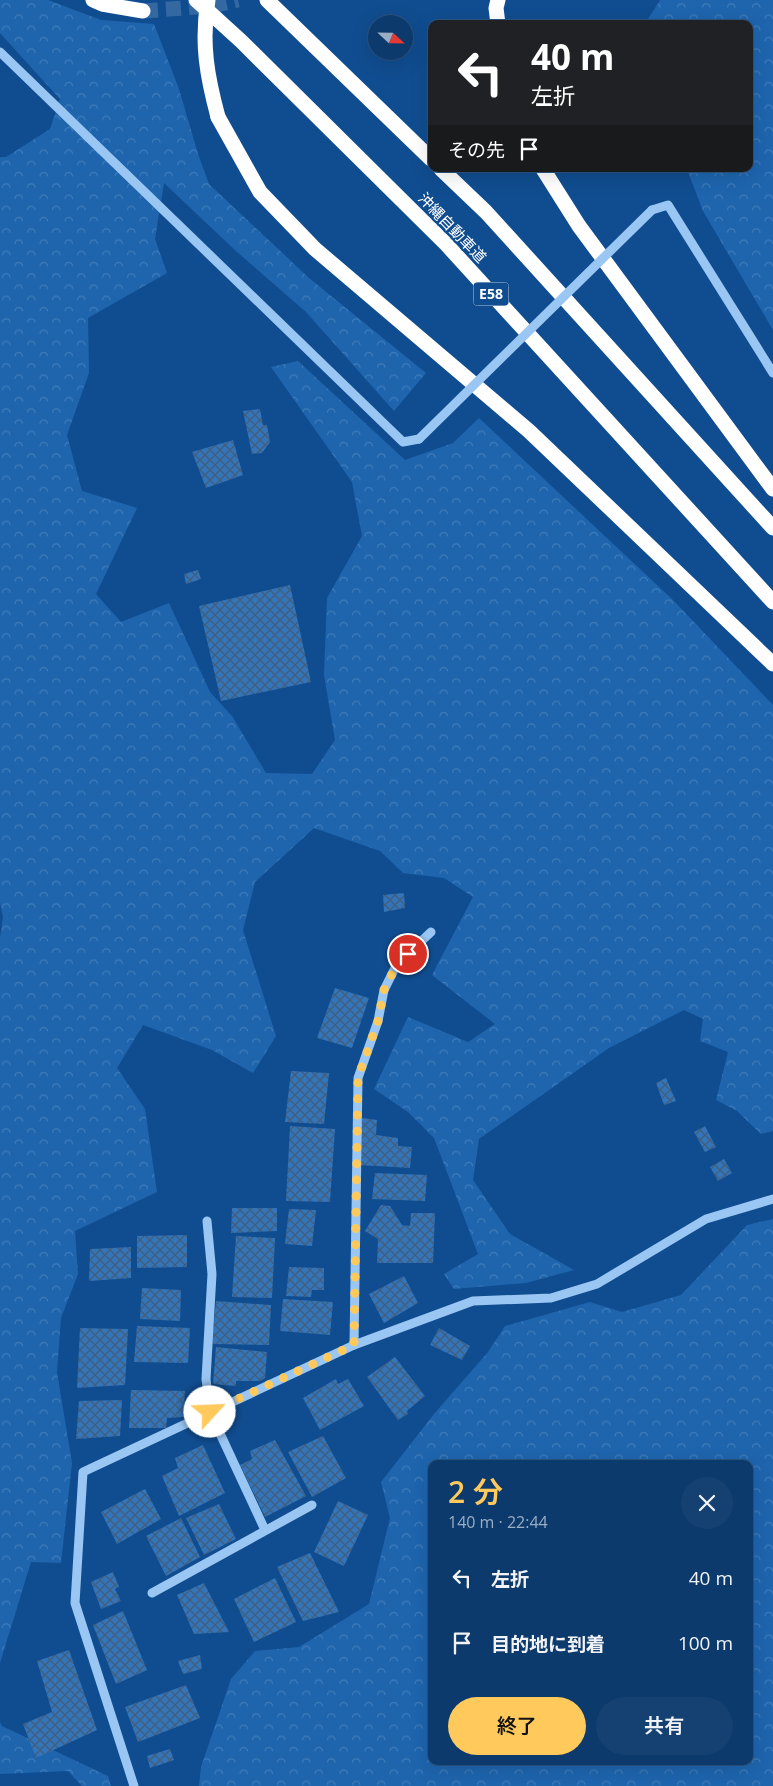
<!DOCTYPE html>
<html lang="ja">
<head>
<meta charset="utf-8">
<style>
  body { margin:0; font-family:"Open Sans","Noto Sans JP",sans-serif; background:#154172; color:#f1f3f6; height:100vh; display:flex; flex-direction:column; font-size:19px; white-space:nowrap }
  * { box-sizing:border-box; margin:0 }
  p { font-size:16px; color:#9aadc2 }
  .icon { flex:none; width:28px; height:28px; fill:none; stroke:currentColor; stroke-width:2; stroke-linecap:round; stroke-linejoin:round }
  .map { position:relative; flex:1; overflow:hidden }
  .side { position:absolute; left:428px; top:1460px; width:325px; height:305px; display:flex; flex-direction:column; background:#0c3a6c; border-radius:10px; box-shadow:0 5px 20px #0002,0 0 0 1px #2c547f }
  .side>* { flex:none }
  .hud { position:absolute; left:428px; top:20px; width:325px; height:152px; border-radius:10px; box-shadow:0 5px 20px #0002,0 0 0 1px #2c547f; background:#202124; color:#fff; overflow:hidden }
  .needle { width:32px; rotate:112deg }
  .buttons { position:absolute; left:368px; top:15px; display:grid; gap:10px }
  .buttons a { display:grid; place-items:center; width:45px; height:45px; border-radius:50%; background:#0c3a6c; box-shadow:0 5px 20px #0002,0 0 0 1px #2c547f; font-size:25px }
  .pin { position:absolute; display:grid; place-items:center; width:42px; height:42px; color:#fff; margin:-21px; border:2px solid #fff; border-radius:50%; box-shadow:0 1px 5px #0007 }
  .me { position:absolute; width:55px; margin:-28px; rotate:65deg; stroke-linejoin:round; filter:drop-shadow(0 0 4px #0008) }
  .turn { display:flex; align-items:center; gap:18px; height:105px; padding:0 20px; font-size:22px }
  .turn .icon { width:65px; height:65px; stroke-width:2.5 }
  .turn b { display:block; font-size:35px; line-height:42px }
  .then { display:flex; align-items:center; height:48px; padding:0 20px; background:#0003; gap:10px; font-size:19px }
  .round { display:grid; place-items:center; flex:none; width:52px; height:52px; border-radius:26px; background:#154172 }
  .headline { display:flex; align-items:center; justify-content:space-between; height:85px; padding:0 20px }
  h1 { font-size:30px; font-weight:600; line-height:38px; color:#ffc95c }
  .primary-button { display:flex; gap:10px; margin-top:auto; padding:10px 20px }
  .primary-button a { flex:1; height:58px; border-radius:30px; background:#ffc95c; color:#111; font-size:20px; font-weight:600; line-height:58px; text-align:center }
  .primary-button a+a { background:#154172; color:#f1f3f6 }
  ul { padding:0; list-style:none }
  li { display:flex; align-items:center; gap:15px; height:65px; padding:0 20px }
  li div { flex:1 }
  li b { display:block; font-size:19px }
  li em { font-style:normal }
  .map>svg:first-child { display:block }
</style>
</head>
<body>
<div class="map">
<svg width="773" height="1786" viewBox="0 0 773 1786">
  <defs>
    <pattern id="forest-crowns" width="20" height="18" patternUnits="userSpaceOnUse" patternTransform="scale(1.25)"><rect width="20" height="18" fill="#1e65ae"/><path d="M2 6a3 3 0 1 1 6 0M12 15a3 3 0 1 1 6 0" fill="none" stroke="#407cba"/></pattern>
    <pattern id="building-cross-hatch" width="8" height="8" patternUnits="userSpaceOnUse" patternTransform="scale(1.25)"><rect width="8" height="8" fill="#3474b8"/><path d="M0 0l8 8M0 8l8-8" fill="none" stroke="#415e7d"/></pattern>
  </defs>
  <rect width="100%" height="100%" fill="#104d90"/>
  <g fill="url(#forest-crowns)" fill-rule="evenodd">
    <polygon points="0,0 48,0 101,20 154,24 179,89 198,154 209,184 309,278 426,373 394,411 306,312 236,251 164,183 155,239 167,273 88,318 89,373 67,435 82,491 137,508 96,594 121,622 169,603 210,692 232,716 266,773 312,774 335,740 324,675 327,598 362,536 352,482 271,367 298,361 405,460 453,443 479,418 673,600 773,705 773,1131 761,1134 737,1111 716,1100 728,1052 700,1041 703,1019 684,1010 609,1048 479,1139 473,1180 510,1234 574,1270 526,1283 454,1289 444,1274 478,1254 434,1138 408,1112 374,1089 408,1017 468,1042 495,1024 432,975 473,897 444,878 403,873 380,851 314,828 255,882 243,930 276,1036 253,1073 212,1050 143,1025 117,1068 145,1109 157,1192 75,1231 78,1274 61,1318 57,1372 72,1463 61,1563 31,1562 0,1663 0,938 3,917 0,903 0,157 6,157 50,129 60,99 0,33"/>
    <polygon points="660,0 773,0 773,330 703,211 687,169 749,169 749,24 645,24"/>
    <path d="M 773,1219 L 773,1786 L 199,1786 L 201,1767 L 231,1679 L 255,1651 L 299,1647 L 369,1604 L 390,1518 L 381,1482 L 434,1414 L 488,1352 L 505,1326 L 590,1302 L 622,1312 L 681,1295 L 747,1225 ZM 431,1464 L 749,1464 L 749,1761 L 431,1761 Z"/>
    <polygon points="0,1722 2,1726 108,1776 111,1786 82,1786 68,1771 0,1774"/>
  </g>
  <g fill="url(#building-cross-hatch)">
    <polygon points="260,409 263,425 267,425 270,442 262,453 252,454 243,411"/>
    <polygon points="233,440 243,475 206,488 192,452"/>
    <polygon points="198,570 201,579 186,584 184,574"/>
    <polygon points="290,585 311,682 221,701 199,606"/>
    <polygon points="404,893 405,908 384,912 383,895"/>
    <polygon points="335,988 369,998 352,1048 317,1038"/>
    <polygon points="291,1071 329,1073 324,1124 285,1122"/>
    <polygon points="666,1078 676,1101 664,1105 656,1083"/>
    <polygon points="362,1118 377,1120 376,1135 398,1138 398,1146 412,1147 410,1168 359,1165"/>
    <polygon points="290,1126 335,1129 330,1202 286,1201"/>
    <polygon points="705,1126 716,1147 705,1152 694,1132"/>
    <polygon points="724,1159 732,1173 718,1181 710,1167"/>
    <polygon points="375,1173 427,1175 425,1201 372,1199"/>
    <polygon points="381,1205 390,1206 402,1225 410,1226 411,1213 435,1213 433,1263 377,1263 378,1239 365,1231"/>
    <polygon points="232,1208 277,1208 277,1231 231,1233"/>
    <polygon points="289,1209 316,1210 312,1246 285,1244"/>
    <polygon points="187,1235 187,1267 137,1268 137,1236"/>
    <polygon points="236,1236 275,1238 272,1298 232,1297"/>
    <polygon points="131,1247 131,1278 89,1281 90,1249"/>
    <polygon points="289,1267 324,1268 324,1290 312,1290 311,1297 286,1296"/>
    <polygon points="404,1276 418,1303 384,1323 369,1294"/>
    <polygon points="142,1288 181,1290 180,1321 140,1319"/>
    <polygon points="283,1299 333,1302 330,1335 280,1331"/>
    <polygon points="216,1301 271,1305 269,1345 212,1344"/>
    <polygon points="137,1326 190,1328 188,1363 134,1362"/>
    <polygon points="80,1328 128,1329 125,1385 77,1388"/>
    <polygon points="439,1328 470,1346 462,1360 430,1345"/>
    <polygon points="216,1347 267,1352 265,1378 260,1381 236,1381 236,1386 213,1384"/>
    <polygon points="395,1357 425,1396 407,1411 408,1414 398,1420 367,1377"/>
    <polygon points="336,1379 338,1384 348,1379 364,1406 320,1430 303,1398"/>
    <polygon points="131,1390 185,1391 183,1417 167,1418 166,1428 129,1428"/>
    <polygon points="122,1400 120,1436 76,1439 79,1401"/>
    <polygon points="323,1436 346,1478 312,1497 288,1452"/>
    <polygon points="275,1440 306,1496 265,1517 240,1465 252,1459 250,1451"/>
    <polygon points="203,1445 225,1493 179,1516 162,1476 178,1468 175,1458"/>
    <polygon points="145,1489 161,1519 117,1544 101,1512"/>
    <polygon points="338,1501 368,1515 344,1566 314,1552"/>
    <polygon points="219,1504 236,1539 204,1555 186,1518"/>
    <polygon points="181,1518 200,1557 166,1576 146,1536"/>
    <polygon points="310,1553 339,1612 303,1621 277,1567"/>
    <polygon points="113,1572 119,1587 115,1589 121,1601 101,1609 91,1582"/>
    <polygon points="275,1578 296,1622 254,1642 234,1599"/>
    <polygon points="204,1583 229,1632 194,1634 177,1595"/>
    <polygon points="123,1611 147,1670 116,1684 93,1625"/>
    <polygon points="69,1650 97,1730 36,1758 23,1724 52,1712 37,1661"/>
    <polygon points="200,1655 202,1669 183,1674 178,1661"/>
    <polygon points="186,1685 200,1718 138,1742 125,1707"/>
    <polygon points="170,1749 174,1760 150,1768 147,1756"/>
  </g>
  <g fill="none" stroke-linecap="round" stroke-linejoin="round">
    <polyline stroke="#3468a1" stroke-width="15" stroke-dasharray="15 8" stroke-linecap="butt" points="143,11 211,6 238,0"/>
    <g stroke="#9ac6f3" stroke-width="9">
      <polyline points="0,52 403,442 419,439"/>
      <polyline points="652,210 668,205 773,373"/>
      <polyline points="207,1221 212,1274 206,1379 210,1412 265,1530"/>
      <polyline points="354,1345 358,1078 378,1021 384,990 397,964 431,932"/>
      <polyline points="152,1593 312,1505"/>
      <polyline points="134,1786 75,1603 83,1472 354,1345 473,1301 551,1298 597,1284 706,1219 773,1199"/>
    </g>
    <g stroke="#fff" stroke-width="15">
      <polyline points="93,0 102,4 143,11"/>
      <polyline points="196,0 241,41 446,244 773,602"/>
      <polyline points="267,0 431,159"/>
      <polyline points="498,24 496,8 498,0"/>
      <polyline points="218,117 260,192 315,249 529,431 773,664"/>
      <polyline points="441,169 486,212 773,528"/>
      <polyline points="543,169 579,226 773,489"/>
    </g>
    <polyline stroke="#9ac6f3" stroke-width="9" points="419,439 652,210"/>
    <path stroke="#fff" stroke-width="15" d="M 208,0 C 201,43 207,76 218,117"/>
  </g>
  <g fill="none" stroke-linecap="round" stroke-linejoin="round">
    <polyline stroke="#ffc95c" stroke-width="9" stroke-dasharray="0 16.2" points="210,1412 354,1345 358,1078 378,1021 384,990 397,964 408,954"/>
  </g>
  <g text-anchor="middle" stroke-width="4.5" stroke-linejoin="round" paint-order="stroke">
    <rect fill="#104d90" stroke="#b7cade" stroke-width="1" x="473.5" y="282.5" width="35" height="23" rx="4"/>
    <g font-size="14" font-weight="bold" fill="#fff">
      <text x="491" y="299">E58</text>
    </g>
    <g font-size="15" fill="#fff" stroke="#104d90">
      <text transform="translate(452 228) rotate(46)" y="5">沖縄自動車道</text>
    </g>
  </g>
</svg>
<div class="buttons">
<a><svg class="needle" viewBox="-14 -14 28 28"><path d="M0-13l5 13h-10z" fill="#e53935"/><path d="M0 13l5-13h-10z" fill="#9aadc2"/></svg></a>
</div>
<div class="pin" style="left:408px;top:954px;background:#d93025"><svg class="icon" aria-label="arrive" viewBox="0 0 24 24"><path d="M6 21V4h12l-3 4 3 4H6"/></svg></div>
<svg class="me" style="left:210px;top:1412px" viewBox="-20 -20 40 40"><circle r="19" fill="#fff"/><path d="M0-13L10 11 0 6-10 11z" fill="#ffc95c"/></svg>
<div class="hud">
<div class="turn"><svg class="icon" aria-label="left" viewBox="0 0 24 24"><path d="M17 20v-9H6M10 6l-5 5 5 5"/></svg><div><b>40 m</b>左折</div></div>
<div class="then">その先<svg class="icon" aria-label="arrive" viewBox="0 0 24 24"><path d="M6 21V4h12l-3 4 3 4H6"/></svg></div>
</div>
<section class="side">
<div class="headline"><div><h1>2 分</h1><p>140 m · 22:44</p></div><a class="round"><svg class="icon" aria-label="close" viewBox="0 0 24 24"><path d="M6 6l12 12M18 6L6 18"/></svg></a></div>
<ul>
<li><svg class="icon" aria-label="left" viewBox="0 0 24 24"><path d="M17 20v-9H6M10 6l-5 5 5 5"/></svg><div><b>左折</b></div><em>40 m</em></li>
<li><svg class="icon" aria-label="arrive" viewBox="0 0 24 24"><path d="M6 21V4h12l-3 4 3 4H6"/></svg><div><b>目的地に到着</b></div><em>100 m</em></li>
</ul>
<div class="primary-button"><a>終了</a><a>共有</a></div>
</section>
</div>
</body>
</html>
